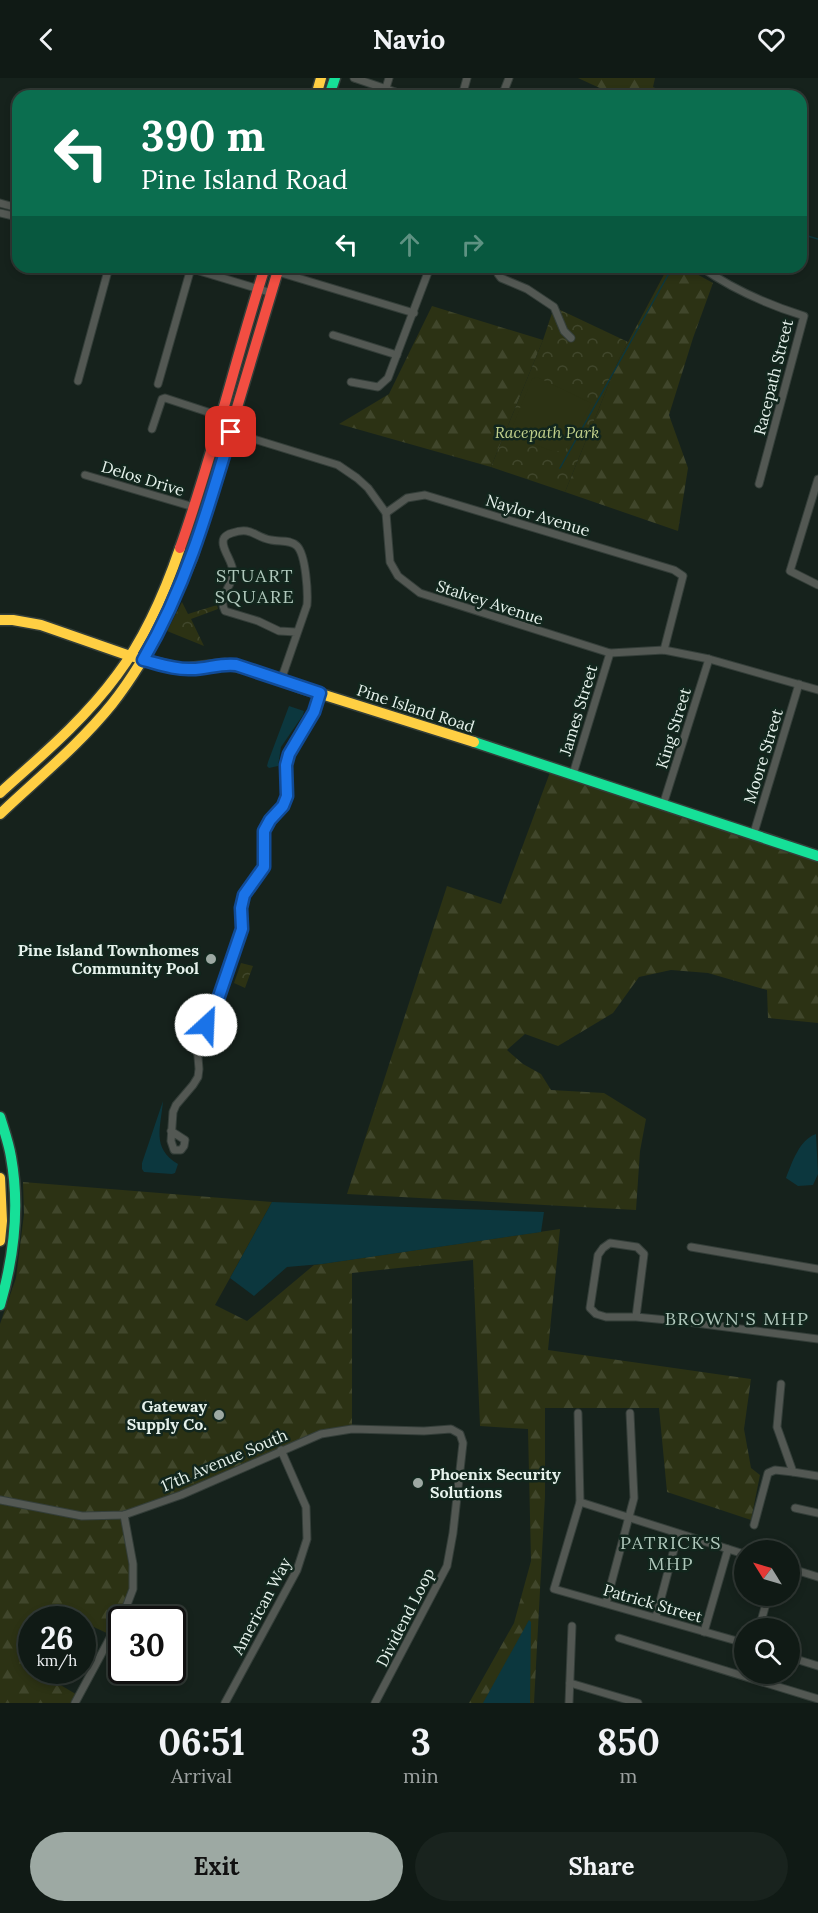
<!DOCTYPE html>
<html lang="en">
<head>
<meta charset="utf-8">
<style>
  body { margin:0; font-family:Lora,serif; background:#19231e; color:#f1f3f6; height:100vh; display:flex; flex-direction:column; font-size:22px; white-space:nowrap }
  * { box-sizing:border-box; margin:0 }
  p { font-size:20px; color:#9ca1a0 }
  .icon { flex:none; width:33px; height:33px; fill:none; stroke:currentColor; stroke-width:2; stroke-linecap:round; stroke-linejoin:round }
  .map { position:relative; height:1625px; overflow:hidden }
  .sheet { display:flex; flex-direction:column; background:#101a15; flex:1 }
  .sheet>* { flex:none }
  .guide { position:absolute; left:12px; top:12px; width:795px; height:183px; border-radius:18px; box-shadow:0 3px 9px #0003,0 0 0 2px #303834; background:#0b6e4f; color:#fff; overflow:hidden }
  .needle { width:39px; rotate:307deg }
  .fabs { position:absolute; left:734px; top:1462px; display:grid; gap:12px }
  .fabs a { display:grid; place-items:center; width:66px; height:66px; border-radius:50%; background:#101a15; box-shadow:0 3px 9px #0003,0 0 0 2px #303834; font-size:30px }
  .speed { position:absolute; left:18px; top:1528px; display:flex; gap:12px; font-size:30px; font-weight:700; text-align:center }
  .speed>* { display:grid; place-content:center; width:78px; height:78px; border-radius:50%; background:#101a15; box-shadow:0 3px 9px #0003,0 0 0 2px #303834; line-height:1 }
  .speed small { font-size:15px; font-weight:400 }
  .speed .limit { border:3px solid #111; border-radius:9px; background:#fff; color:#111 }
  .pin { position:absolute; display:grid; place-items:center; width:51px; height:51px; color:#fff; margin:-26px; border-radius:12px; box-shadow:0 3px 9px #0006 }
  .me { position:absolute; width:66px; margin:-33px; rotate:25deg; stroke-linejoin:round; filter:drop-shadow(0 0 4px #0008) }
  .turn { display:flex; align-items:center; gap:21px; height:126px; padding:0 30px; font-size:27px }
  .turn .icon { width:78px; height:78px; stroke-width:2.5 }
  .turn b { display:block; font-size:42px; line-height:51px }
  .lanes { display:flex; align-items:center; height:57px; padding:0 30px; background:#0003; justify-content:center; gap:30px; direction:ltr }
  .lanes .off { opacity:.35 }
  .eta { display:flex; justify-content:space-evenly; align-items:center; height:102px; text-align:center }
  .eta b { font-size:36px; font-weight:700; line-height:42px }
  .button { display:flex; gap:12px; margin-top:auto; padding:12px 30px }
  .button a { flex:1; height:69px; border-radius:36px; background:#9da9a3; color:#111; font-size:24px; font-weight:700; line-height:69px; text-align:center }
  .button a+a { background:#19231e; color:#f1f3f6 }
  header { display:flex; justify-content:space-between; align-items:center; height:78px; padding:0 30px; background:#101a15; font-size:27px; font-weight:700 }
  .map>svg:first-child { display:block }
</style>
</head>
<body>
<header><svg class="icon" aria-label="back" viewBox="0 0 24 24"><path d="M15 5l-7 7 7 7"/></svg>Navio<svg class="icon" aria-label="heart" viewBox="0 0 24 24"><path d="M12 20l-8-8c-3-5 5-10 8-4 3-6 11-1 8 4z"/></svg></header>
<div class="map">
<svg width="818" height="1625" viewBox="0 0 818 1625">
  <defs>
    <pattern id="forest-firs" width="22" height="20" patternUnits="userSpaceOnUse" patternTransform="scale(1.5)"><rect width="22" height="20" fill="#2c3214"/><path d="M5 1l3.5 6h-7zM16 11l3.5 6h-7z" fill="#40462b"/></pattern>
    <pattern id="park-crowns" width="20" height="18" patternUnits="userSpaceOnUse" patternTransform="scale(1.5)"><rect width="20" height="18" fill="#2c3214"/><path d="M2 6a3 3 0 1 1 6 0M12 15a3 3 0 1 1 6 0" fill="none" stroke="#40462b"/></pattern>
  </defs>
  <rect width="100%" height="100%" fill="#16221c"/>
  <g fill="url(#forest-firs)">
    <polygon points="578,0 655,0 653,9 673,18 617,18"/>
    <polygon points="668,189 684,189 713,205 693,260 669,337 688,390 678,453 565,414 619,281"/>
    <polygon points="432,228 543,262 491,389 339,346 389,316"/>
    <polygon points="552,689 818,778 818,945 768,940 767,912 708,895 671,892 639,899 613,935 558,968 525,956 507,972 523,986 541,996 551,1012 604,1015 646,1041 640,1073 636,1132 347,1116 447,808 501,826"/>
    <polygon points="23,1104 272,1124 215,1227 247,1243 314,1187 560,1151 548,1272 751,1301 744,1351 751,1390 760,1397 751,1442 667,1414 659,1330 545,1330 545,1418 534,1625 469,1625 514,1545 531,1483 528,1351 480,1348 473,1182 352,1195 352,1351 321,1356 124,1437 133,1511 111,1557 83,1544 82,1542 78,1542 49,1529 42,1542 32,1542 31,1562 20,1583 31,1590 32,1593 37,1593 79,1618 75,1625 0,1625 0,1246 16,1200 24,1136"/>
  </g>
  <g fill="url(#park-crowns)">
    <polygon points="554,229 628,264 619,281 565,414 491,389 543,262"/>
    <polygon points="182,524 188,536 217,527 218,531 191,541 204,568 167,553"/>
    <polygon points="241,885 253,888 245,910 234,905"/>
  </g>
  <polygon fill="#2c3214" points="537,299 591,325 572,363 564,373 552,373 509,357 532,301"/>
  <g fill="#0c373e">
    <polygon points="289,628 304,633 303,637 281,669 278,688 269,690 267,688 268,684"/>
    <path d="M 163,1023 C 161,1049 151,1070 178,1086 L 175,1095 L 172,1096 L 144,1094 L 142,1091 L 142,1085 Z"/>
    <path d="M 816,1056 L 818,1096 L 813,1107 L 798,1108 L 786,1100 C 792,1085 799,1062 816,1056 Z"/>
    <polygon points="272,1124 544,1134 541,1154 322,1186 287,1189 254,1218 230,1200"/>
    <polygon points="529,1542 531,1544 530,1625 483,1625"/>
  </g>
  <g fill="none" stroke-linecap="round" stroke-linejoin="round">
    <g stroke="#0c373e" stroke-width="1.5">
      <polyline points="801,156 818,161"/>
      <polyline points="560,390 668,197 686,190"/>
    </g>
    <defs>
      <g id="street">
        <polyline points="354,0 407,18"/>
        <polyline points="386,10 389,0"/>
        <polyline points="462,18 467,0"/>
        <polyline points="502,18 509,0"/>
        <polyline points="0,125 18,130"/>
        <polyline points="0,135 18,139"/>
        <polyline points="186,189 272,215"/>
        <polyline points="500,189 498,196 501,200 527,211 554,229 564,253 571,260"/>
        <path d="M 701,189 C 732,211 769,227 804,238 L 759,406"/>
        <polyline points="278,194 414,235"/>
        <polyline points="333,257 397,277"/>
        <polyline points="78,303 109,189"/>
        <polyline points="351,304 378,309 388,300 430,189"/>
        <polyline points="158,306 191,190"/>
        <polyline points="152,351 162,321 165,320 220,338"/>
        <polyline points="231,354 338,387 357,400 368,410 386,435 390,484 398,498 420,515 610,575 664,572 709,581 818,612"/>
        <polyline points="85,397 194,429"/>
        <polyline points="818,401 790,493 818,507"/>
        <polyline points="386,435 407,420 425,417 674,492 683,498 664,572"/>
        <path d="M 281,602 L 307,527 C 308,515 306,477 297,468 C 290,461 280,464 271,462 C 254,459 252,448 232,455 C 228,456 226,457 224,460 C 219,469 234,484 233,495 C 232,510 217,518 225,533 L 258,543 L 279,553 L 296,554"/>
        <polyline points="573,696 610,575"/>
        <polyline points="663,727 709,581"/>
        <polyline points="753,758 799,606"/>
        <polyline points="171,1053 185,1062 184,1068 181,1072 174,1072 171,1063 173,1034 176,1027 193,1007 198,999 199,991 197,967 199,957 212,939 242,851 241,830 244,817 264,789 264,753 270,742 285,723 288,713 286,682 314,634 320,615"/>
        <polyline points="691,1169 818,1191"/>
        <polyline points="636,1239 644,1176 637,1169 610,1165 603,1170 598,1177 590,1230 596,1236 606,1239 636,1239 688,1244 818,1261"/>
        <polyline points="781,1306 777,1349 793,1394 818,1398"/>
        <polyline points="578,1335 580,1424 554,1511 744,1565"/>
        <polyline points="0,1422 82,1438 124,1437 181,1417 321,1356 352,1351 424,1353 451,1351 460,1356 463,1365 453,1455 447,1488 375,1625"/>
        <polyline points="580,1424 744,1476"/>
        <polyline points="795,1430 818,1435"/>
        <polyline points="754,1447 768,1395 775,1392 793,1394"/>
        <polyline points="789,1490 818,1499"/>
        <polyline points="606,1525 634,1420 630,1335"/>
        <polyline points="656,1539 678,1456"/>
        <polyline points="759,1551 768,1518"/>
        <polyline points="704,1554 728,1471"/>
        <polyline points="619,1560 818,1621"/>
        <polyline points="789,1579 818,1588"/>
        <polyline points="570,1605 638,1625"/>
        <polyline points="75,1625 125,1532 133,1511 133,1486 124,1437"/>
        <polyline points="225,1625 297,1492 307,1461 306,1429 281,1372"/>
        <polyline points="569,1625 572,1548"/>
      </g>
      <g id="fast">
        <polyline points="329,18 335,0"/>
        <polyline points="474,664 818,778"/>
        <path d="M 0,1039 C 4,1052 9,1066 11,1079 C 20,1129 14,1179 0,1227"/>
      </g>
      <g id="slow">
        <polyline points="316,18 321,0"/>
        <polyline points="0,542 13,542 41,547 130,578 181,591 225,586 253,592 299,609 474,664"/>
        <path d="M 0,715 C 41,678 84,642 117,597 C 145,560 165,514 180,470"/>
        <path d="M 0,736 C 38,700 79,667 112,626 C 134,598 152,567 168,535"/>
        <polyline points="0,1100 2,1143 0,1163"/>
      </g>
      <g id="jam">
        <path d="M 180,470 C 213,378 235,282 265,189"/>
        <polyline points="168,535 192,480 279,189"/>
      </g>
    </defs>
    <use href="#street" stroke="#343e39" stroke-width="9"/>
    <use href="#fast" stroke="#343e39" stroke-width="13"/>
    <use href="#slow" stroke="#343e39" stroke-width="13"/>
    <use href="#jam" stroke="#343e39" stroke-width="13"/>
    <use href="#street" stroke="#535853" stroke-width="7"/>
    <use href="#fast" stroke="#16e098" stroke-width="10"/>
    <use href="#slow" stroke="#ffcf43" stroke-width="10"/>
    <use href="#jam" stroke="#f24e42" stroke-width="10"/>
  </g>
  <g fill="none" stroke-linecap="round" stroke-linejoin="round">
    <defs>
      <path id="route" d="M 206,947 L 214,933 L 242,851 L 241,830 L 244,817 L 264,789 L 264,753 L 270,742 L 283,728 L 287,718 L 286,687 L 289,676 L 314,634 L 320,615 L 236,587 C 220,585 207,591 192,591 C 175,592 159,586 143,582 C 186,508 207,435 231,354"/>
    </defs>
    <use href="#route" stroke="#114b97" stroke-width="15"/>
    <use href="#route" stroke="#1a73e8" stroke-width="10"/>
  </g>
  <g fill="#9da9a3" stroke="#12261d" stroke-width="2">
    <circle cx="211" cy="881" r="6"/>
    <circle cx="219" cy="1337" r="6"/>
    <circle cx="418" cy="1405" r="6"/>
  </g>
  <g text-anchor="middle" stroke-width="5" stroke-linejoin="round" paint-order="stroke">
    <g font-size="16" fill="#e6f2ec" stroke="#12261d">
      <text transform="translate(773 299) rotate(-76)" y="6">Racepath Street</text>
      <text transform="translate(143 400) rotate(17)" y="6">Delos Drive</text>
      <text transform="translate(538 437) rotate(17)" y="6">Naylor Avenue</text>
      <text transform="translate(490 524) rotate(18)" y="6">Stalvey Avenue</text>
      <text transform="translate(416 630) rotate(18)" y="6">Pine Island Road</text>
      <text transform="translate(578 632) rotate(-73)" y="6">James Street</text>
      <text transform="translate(673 650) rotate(-73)" y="6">King Street</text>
      <text transform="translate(763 678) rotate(-73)" y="6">Moore Street</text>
      <text transform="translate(224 1382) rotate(-23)" y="6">17th Avenue South</text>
      <text transform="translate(653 1525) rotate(16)" y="6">Patrick Street</text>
      <text transform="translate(261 1528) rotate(-62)" y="6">American Way</text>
      <text transform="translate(405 1539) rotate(-63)" y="6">Dividend Loop</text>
    </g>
    <g font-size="16" font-style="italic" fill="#c2d18c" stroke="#12261d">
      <text x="547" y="360">Racepath Park</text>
    </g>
    <g font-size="16" font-weight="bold" fill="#e6f2ec" stroke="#12261d" text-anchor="end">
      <text x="199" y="878">Pine Island Townhomes<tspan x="199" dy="18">Community Pool</tspan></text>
      <text x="207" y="1334">Gateway<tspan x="207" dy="18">Supply Co.</tspan></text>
      <text x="430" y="1402" text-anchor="start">Phoenix Security<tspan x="430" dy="18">Solutions</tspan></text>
    </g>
    <g font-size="18" letter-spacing="1.5" fill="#b1c9bd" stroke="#12261d">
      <text x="255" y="504">STUART<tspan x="255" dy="21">SQUARE</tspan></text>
      <text x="737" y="1247">BROWN'S MHP</text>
      <text x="671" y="1471">PATRICK'S<tspan x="671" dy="21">MHP</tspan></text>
    </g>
  </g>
</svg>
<div class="fabs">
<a><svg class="needle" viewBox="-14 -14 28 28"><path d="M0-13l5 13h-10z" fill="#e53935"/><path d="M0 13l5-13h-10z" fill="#9ca1a0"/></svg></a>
<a><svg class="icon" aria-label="search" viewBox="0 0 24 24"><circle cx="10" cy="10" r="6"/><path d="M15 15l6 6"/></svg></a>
</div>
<div class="speed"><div>26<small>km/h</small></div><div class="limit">30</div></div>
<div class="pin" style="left:231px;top:354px;background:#d93025"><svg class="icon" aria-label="arrive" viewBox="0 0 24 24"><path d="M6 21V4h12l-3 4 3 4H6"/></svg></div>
<svg class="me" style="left:206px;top:947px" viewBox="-20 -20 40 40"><circle r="19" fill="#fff"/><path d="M0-13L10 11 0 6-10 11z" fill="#1a73e8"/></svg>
<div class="guide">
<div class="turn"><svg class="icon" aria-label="left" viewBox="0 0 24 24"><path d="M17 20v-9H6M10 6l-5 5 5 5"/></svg><div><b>390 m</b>Pine Island Road</div></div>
<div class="lanes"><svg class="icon" aria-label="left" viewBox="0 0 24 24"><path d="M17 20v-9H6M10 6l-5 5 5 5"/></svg><svg class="icon off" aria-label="ahead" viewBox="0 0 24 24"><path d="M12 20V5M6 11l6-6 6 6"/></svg><svg class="icon off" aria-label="right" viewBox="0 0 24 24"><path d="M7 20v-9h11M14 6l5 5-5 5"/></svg></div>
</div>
</div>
<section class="sheet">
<div class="eta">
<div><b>06:51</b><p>Arrival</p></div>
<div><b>3</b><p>min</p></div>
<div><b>850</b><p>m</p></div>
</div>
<div class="button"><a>Exit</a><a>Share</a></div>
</section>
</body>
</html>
